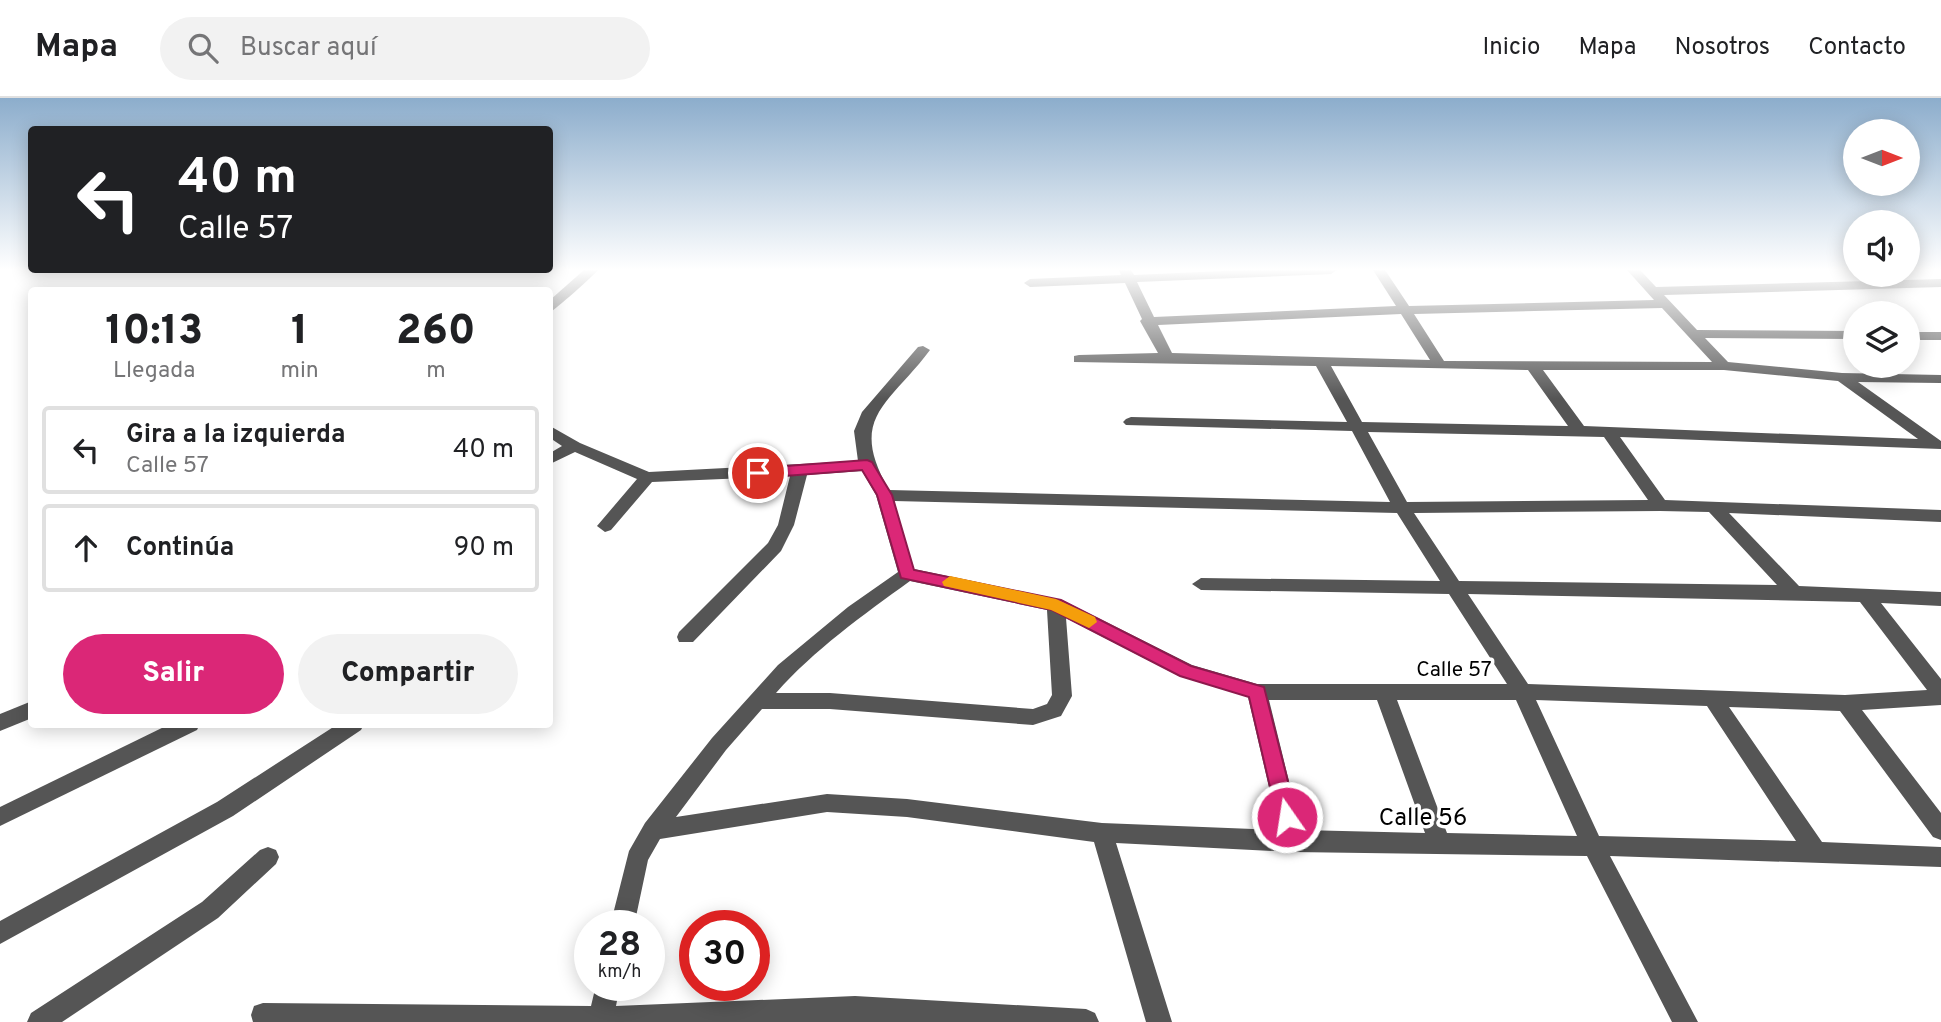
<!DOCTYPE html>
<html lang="es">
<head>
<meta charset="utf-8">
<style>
  body { margin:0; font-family:Overpass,sans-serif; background:#f2f2f2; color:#202124; height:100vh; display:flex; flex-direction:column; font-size:26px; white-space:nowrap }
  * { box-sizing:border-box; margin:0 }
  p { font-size:23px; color:#757577 }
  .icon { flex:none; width:38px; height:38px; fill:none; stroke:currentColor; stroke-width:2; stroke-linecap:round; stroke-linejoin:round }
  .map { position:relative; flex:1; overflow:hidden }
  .panel { position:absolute; left:28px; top:189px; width:525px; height:441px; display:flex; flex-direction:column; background:#fff; border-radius:7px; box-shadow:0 4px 18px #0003 }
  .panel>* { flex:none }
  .guide { position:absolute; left:28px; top:28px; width:525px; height:147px; border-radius:7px; box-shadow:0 4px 18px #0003; background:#202124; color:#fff; overflow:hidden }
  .needle { width:46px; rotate:90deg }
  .tools { position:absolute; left:1843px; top:21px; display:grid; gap:14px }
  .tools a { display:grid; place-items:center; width:77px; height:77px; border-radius:50%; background:#fff; box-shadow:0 4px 18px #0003; font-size:35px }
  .speed { position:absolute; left:574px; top:812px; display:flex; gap:14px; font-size:35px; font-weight:700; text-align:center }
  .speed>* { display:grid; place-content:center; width:91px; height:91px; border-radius:50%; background:#fff; box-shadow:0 4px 18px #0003; line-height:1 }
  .speed small { font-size:18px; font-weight:400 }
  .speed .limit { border:10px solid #d22; background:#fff; color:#111 }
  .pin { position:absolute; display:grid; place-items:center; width:60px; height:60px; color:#fff; margin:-30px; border:4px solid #fff; border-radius:50%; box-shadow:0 2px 7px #0007 }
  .me { position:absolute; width:77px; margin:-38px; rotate:347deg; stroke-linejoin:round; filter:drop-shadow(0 0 5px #0008) }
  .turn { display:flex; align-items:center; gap:24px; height:147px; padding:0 35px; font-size:32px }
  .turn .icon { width:91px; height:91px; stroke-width:2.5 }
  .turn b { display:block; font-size:49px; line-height:60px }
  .eta { display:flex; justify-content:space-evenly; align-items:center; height:119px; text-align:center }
  .eta b { font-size:42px; font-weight:800; line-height:49px }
  .button { display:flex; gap:14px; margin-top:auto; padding:14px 35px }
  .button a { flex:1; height:80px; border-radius:42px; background:#db2777; color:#fff; font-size:28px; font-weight:800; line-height:80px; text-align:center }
  .button a+a { background:#f2f2f2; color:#202124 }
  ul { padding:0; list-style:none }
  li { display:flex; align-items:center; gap:21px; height:88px; margin:0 14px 10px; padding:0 21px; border:4px solid #e0e0e0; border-radius:7px }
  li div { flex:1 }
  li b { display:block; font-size:26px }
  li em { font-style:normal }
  header { display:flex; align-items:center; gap:42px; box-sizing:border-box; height:98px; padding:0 35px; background:#fff; border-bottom:2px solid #e0e0e0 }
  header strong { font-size:33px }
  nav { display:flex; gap:38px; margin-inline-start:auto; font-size:24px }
  .search { width:490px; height:63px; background:#f2f2f2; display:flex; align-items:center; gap:18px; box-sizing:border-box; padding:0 24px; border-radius:38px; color:#757577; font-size:26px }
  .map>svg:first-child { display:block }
</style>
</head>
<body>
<header>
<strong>Mapa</strong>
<div class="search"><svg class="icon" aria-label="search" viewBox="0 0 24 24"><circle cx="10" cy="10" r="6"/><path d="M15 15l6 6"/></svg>Buscar aquí</div>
<nav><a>Inicio</a><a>Mapa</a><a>Nosotros</a><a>Contacto</a></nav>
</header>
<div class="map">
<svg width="1941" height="924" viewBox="0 0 1941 924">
  <rect width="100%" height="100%" fill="#fff"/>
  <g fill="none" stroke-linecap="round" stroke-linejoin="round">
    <g fill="#555" fill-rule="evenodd">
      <path d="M 584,172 L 598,172 C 593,178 554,213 550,214 L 550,202 Z"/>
      <path d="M 1119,172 L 1131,172 L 1134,177 L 1245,172 L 1337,172 L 1331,176 L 1137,184 L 1154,219 L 1396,208 L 1373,172 L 1385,172 L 1409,208 L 1654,202 L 1627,172 L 1640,172 L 1656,189 L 1941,181 L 1941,189 L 1664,197 L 1697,232 L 1855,233 L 1855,241 L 1705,240 L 1728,264 L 1842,275 L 1941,277 L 1941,285 L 1858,284 L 1941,343 L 1941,351 L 1620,339 L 1665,402 L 1941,412 L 1941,424 L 1729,415 L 1799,488 L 1941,494 L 1941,508 L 1881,505 L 1941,581 L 1941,607 L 1862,612 L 1941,715 L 1941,742 L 1933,739 L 1840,613 L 1729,609 L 1822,744 L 1941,749 L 1941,769 L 1610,758 L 1698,924 L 1672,924 L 1587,758 L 1293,754 L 1116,745 L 1172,924 L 1146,924 L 1094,744 L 907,719 L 827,714 L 660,741 L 648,762 L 634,828 L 610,828 L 629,753 L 645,725 L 712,640 L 778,567 L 848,509 L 898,474 L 876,397 L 862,373 L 807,377 L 794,427 L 781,453 L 693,544 L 679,544 L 677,539 L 679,534 L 768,445 L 778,427 L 790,378 L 652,384 L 611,432 L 605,434 L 597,428 L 637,381 L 575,354 L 550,366 L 550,355 L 562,348 L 550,340 L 550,328 L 580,345 L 649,374 L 858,363 L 854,333 L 862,314 L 918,249 L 923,248 L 930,252 C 889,307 847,319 889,392 L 1390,404 L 1352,333 L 1126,327 L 1123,324 L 1126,321 L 1131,319 L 1347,324 L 1316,268 L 1074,264 L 1074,258 L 1079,257 L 1158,255 L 1140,223 L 1142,221 L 1125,185 L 1030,189 L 1024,185 L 1030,181 L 1121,177 ZM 1662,210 L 1712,264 L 1444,263 L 1414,216 ZM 1401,216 L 1430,262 L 1172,255 L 1158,227 ZM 1331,268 L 1528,272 L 1568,328 L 1362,324 ZM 1543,272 L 1724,272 L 1838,283 L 1918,341 L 1584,328 ZM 1368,334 L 1604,339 L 1648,402 L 1407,404 ZM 894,403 L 1397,415 L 1440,483 L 1201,480 L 1192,486 L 1201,492 L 1449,496 L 1507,586 L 1257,586 L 1192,567 L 1062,502 L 914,471 ZM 1660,413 L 1709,414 L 1777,487 L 1459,483 L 1414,415 ZM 910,483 L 1047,512 L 1052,597 L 1047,606 L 1033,611 L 830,595 L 776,595 C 814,552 863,517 910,483 ZM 1468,496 L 1860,504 L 1927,592 L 1845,597 L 1528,586 ZM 1066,520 L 1179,578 L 1248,599 L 1279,732 L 1102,725 L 907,701 L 827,696 L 676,719 L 726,652 L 762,611 L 830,611 L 1033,627 L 1061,618 L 1072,598 ZM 1269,602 L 1377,602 L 1425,735 L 1301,732 ZM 1397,602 L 1516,602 L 1577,738 L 1447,735 ZM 1536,602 L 1707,608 L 1796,743 L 1599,738 Z"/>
      <rect x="1908" y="234" width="33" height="8"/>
      <polygon points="32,603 32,620 0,633 0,616"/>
      <polygon points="170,626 200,626 197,632 0,728 0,709"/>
      <polygon points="338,626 364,626 361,632 233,718 0,846 0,823 217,704"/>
      <polygon points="268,749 276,752 279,759 276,766 218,820 62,924 27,924 31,915 202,804 260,752"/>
      <polygon points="596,887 620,887 616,908 855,898 1086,911 1095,915 1099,924 253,924 251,917 254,908 263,905 591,908"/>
    </g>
  </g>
  <linearGradient id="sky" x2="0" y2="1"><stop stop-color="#8cadcc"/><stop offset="0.57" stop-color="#fff"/><stop offset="1" stop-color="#fff" stop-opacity="0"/></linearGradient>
  <rect width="1941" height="301" fill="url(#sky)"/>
  <polygon fill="#db2777" stroke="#8e194d" stroke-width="2" points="867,362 872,364 892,397 914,472 1061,502 1191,568 1264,589 1297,719 1294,725 1287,728 1280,725 1277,719 1249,599 1180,578 1052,512 901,480 877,397 862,372 758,380 751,375 758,370"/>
  <polygon fill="#f59e0b" points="950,478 1056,501 1095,519 1097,524 1089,530 1051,512 944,488 942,484"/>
  <g text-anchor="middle" stroke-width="7" stroke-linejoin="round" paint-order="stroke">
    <g font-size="21" fill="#000" stroke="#fff">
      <text x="1454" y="578">Calle 57</text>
    </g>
    <g font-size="24" fill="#000" stroke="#fff">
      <text x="1423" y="727">Calle 56</text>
    </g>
  </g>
</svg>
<div class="tools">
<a><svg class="needle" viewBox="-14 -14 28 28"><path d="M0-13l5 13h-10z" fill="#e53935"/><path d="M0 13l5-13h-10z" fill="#757577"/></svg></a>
<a><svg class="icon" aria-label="sound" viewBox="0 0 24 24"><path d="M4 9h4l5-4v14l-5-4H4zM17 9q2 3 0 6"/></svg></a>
<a><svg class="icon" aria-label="layers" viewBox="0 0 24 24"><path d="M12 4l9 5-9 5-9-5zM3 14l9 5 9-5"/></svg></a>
</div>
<div class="speed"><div>28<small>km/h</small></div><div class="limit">30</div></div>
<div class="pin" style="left:758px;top:375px;background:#d93025"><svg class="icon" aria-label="arrive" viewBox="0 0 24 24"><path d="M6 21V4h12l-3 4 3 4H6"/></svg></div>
<svg class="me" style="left:1287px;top:719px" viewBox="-20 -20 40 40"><circle r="17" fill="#db2777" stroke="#fff" stroke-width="3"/><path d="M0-11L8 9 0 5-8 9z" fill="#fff"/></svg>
<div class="guide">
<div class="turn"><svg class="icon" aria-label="left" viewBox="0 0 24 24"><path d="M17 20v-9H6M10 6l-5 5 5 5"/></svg><div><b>40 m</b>Calle 57</div></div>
</div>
<section class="panel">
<div class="eta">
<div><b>10:13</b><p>Llegada</p></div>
<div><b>1</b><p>min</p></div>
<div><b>260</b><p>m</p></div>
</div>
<ul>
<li><svg class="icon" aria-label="left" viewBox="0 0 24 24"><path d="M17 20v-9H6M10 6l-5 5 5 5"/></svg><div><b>Gira a la izquierda</b><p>Calle 57</p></div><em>40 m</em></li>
<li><svg class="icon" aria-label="ahead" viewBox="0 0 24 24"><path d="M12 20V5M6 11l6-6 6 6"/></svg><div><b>Continúa</b></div><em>90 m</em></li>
</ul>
<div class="button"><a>Salir</a><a>Compartir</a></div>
</section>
</div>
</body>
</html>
